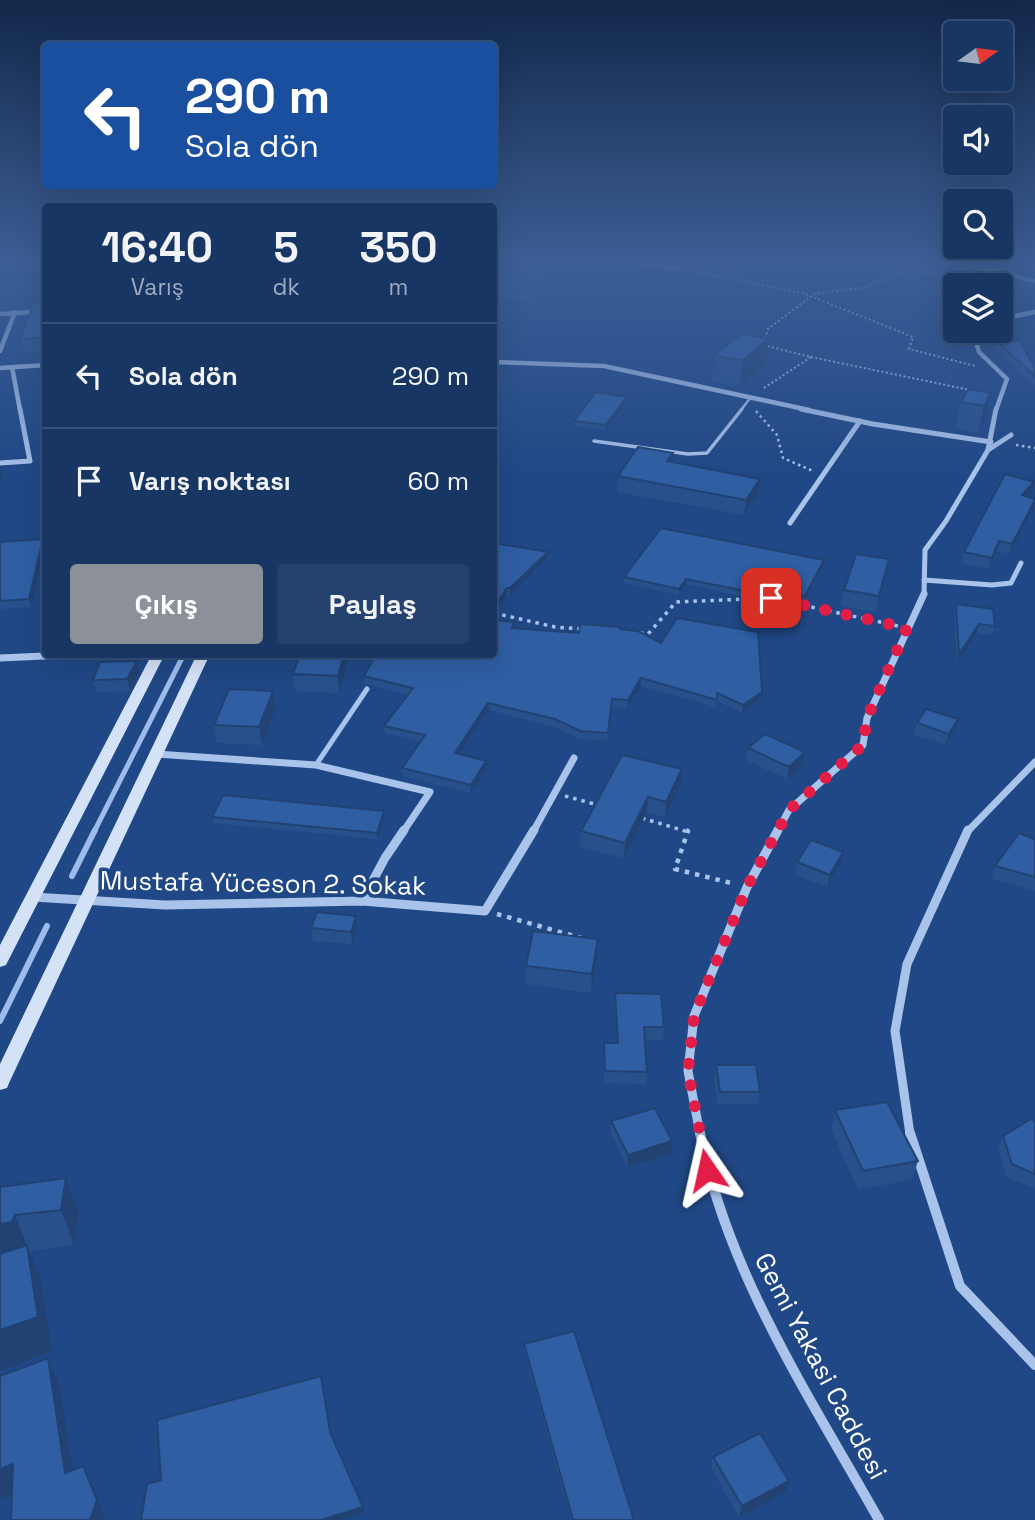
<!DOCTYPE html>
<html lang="tr">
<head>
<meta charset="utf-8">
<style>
  body { margin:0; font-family:"Space Grotesk",sans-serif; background:#25416d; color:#f1f3f6; height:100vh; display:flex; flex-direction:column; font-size:26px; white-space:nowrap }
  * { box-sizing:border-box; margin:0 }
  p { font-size:23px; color:#9fabbf }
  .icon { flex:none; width:38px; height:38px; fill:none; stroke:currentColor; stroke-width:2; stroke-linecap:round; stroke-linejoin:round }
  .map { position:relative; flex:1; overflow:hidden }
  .sheet { position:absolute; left:42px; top:203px; width:455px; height:455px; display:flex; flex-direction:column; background:#183664; border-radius:7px; box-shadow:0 7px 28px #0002,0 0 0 2px #365078 }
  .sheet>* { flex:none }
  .top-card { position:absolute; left:42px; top:42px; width:455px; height:147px; border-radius:7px; box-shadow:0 7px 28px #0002,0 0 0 2px #365078; background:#1a4fa0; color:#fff; overflow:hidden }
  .needle { width:46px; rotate:76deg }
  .buttons { position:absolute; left:943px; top:21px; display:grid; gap:14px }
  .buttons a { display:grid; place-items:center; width:70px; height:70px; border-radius:7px; background:#183664; box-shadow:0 7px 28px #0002,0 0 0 2px #365078; font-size:35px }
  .pin { position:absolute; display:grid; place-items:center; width:60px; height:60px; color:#fff; margin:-30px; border-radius:14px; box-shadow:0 4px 10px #0006 }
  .me { position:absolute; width:77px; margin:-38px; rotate:349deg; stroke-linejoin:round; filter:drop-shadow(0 0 5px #0008) }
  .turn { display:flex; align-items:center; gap:24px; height:147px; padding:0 28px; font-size:32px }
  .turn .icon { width:91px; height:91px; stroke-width:2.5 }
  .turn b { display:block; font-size:49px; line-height:60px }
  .eta { display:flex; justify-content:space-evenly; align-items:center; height:119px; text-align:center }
  .eta b { font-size:42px; font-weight:600; line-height:49px }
  .action { display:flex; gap:14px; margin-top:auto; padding:14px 28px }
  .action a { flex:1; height:80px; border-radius:7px; background:#8c9099; color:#fff; font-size:28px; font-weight:600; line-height:80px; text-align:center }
  .action a+a { background:#25416d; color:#f1f3f6 }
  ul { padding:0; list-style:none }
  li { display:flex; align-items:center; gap:21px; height:105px; padding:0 28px; border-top:2px solid #365078 }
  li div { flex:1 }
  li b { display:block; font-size:26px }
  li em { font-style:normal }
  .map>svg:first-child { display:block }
</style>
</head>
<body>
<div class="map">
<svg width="1035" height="1520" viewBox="0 0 1035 1520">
  <rect width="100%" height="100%" fill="#204886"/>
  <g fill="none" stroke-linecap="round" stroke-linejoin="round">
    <polyline stroke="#9cbdeb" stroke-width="5" points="94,832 184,654"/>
    <g stroke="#9cbdeb" stroke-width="6">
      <polyline points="72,876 95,830"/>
      <polyline points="0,1021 47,926"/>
    </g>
    <g stroke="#a9c3ea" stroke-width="2" stroke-dasharray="2 2.5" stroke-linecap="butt">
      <polyline points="687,268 721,264"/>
      <polyline points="687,270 803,293 913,337 909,349 975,366"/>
      <polyline points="811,357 970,390"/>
      <polyline points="764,388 811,357 763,345 768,329 814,294 862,288 908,271 946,275 977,284"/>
    </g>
    <g stroke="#a9c3ea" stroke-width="2.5" stroke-dasharray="2.5 3.5" stroke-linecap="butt">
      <polyline points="756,411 777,435 783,458 813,471"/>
      <polyline points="1016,445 1035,448"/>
    </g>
    <g stroke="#a9c3ea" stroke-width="3.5" stroke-dasharray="3.5 5" stroke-linecap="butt">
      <polyline points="494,613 555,627 583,629"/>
      <polyline points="640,633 648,634 676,602 770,598 898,626"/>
      <polyline points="565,796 598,805"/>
      <polyline points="642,818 688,832"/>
    </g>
    <g stroke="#a9c3ea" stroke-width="4.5" stroke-dasharray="4.5 6" stroke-linecap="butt">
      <polyline points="686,830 688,831 675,869 735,884"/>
      <polyline points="497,914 581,938"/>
    </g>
    <polyline stroke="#a9c3ea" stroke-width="2.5" points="741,410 751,397"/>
    <polyline stroke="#a9c3ea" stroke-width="3.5" points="594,441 688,454 707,453 742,409"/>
    <polyline stroke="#a9c3ea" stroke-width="5" points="316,765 367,689"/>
    <g stroke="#a9c3ea" stroke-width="4.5">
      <polyline points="640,264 678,269"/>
      <polyline points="965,264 1035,281"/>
      <polyline points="0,314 46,311"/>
      <polyline points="1001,319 1035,312"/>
      <polyline points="973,331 979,352 1007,379 996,410"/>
      <polyline points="0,351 15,312"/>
      <polyline points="494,362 604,366 809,410"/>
      <polyline points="12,367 20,410"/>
      <polyline points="0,368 46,365"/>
    </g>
    <g stroke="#a9c3ea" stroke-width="5">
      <polyline points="801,409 873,424 991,442"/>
      <polyline points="988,450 1011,435"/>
      <polyline points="0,463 30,461 20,409"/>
      <polyline points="790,523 860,421"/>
      <polyline points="924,580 992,585 1011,583 1021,563"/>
      <polyline points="924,595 925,550 946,521 988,450 996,409"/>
    </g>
    <g stroke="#a9c3ea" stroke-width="7">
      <polyline points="0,658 89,654"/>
      <polyline points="156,754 316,765 430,792 403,832"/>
      <polyline points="533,832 574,758"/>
      <polyline points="777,832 789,810 863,745 867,718 924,594"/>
      <polyline points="967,832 1035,762"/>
    </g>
    <g stroke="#a9c3ea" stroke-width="9">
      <polyline points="33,897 165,905 362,901 485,911 534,830"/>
      <polyline points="362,901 385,858 404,830"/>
      <polyline points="700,1134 688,1071 694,1016 747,887 778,830"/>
      <polyline points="910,1134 895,1031 907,964 968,830"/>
    </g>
    <g stroke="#a9c3ea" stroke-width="10">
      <path d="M 700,1133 C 727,1273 810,1397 879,1520"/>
      <polyline points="910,1133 960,1286 1035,1365"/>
    </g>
    <g fill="#d4e2f8" fill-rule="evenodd">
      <polygon points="152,654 165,654 8,961 6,965 0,967 0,945"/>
      <polygon points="197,654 210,654 9,1083 7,1088 0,1090 0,1064"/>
    </g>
  </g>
  <g fill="#28518c">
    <polygon points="46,271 46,342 43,352 24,353 20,339 37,303 35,294"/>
    <polygon points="494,272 544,276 544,285 540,292 536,289 536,298 534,301 494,301"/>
    <polygon points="996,340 1035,368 1035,386 994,347"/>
    <polygon points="714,355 766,364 739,387 712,381"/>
    <polygon points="991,393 985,419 978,433 955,429 961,402"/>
    <polygon points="627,397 627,401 606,430 574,426 574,421"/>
    <polygon points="672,462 760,479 758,494 744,515 617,492 618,476"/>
    <polygon points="1032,493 1027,497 1035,499 1033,509 1009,554 996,551 989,569 962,563 964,552"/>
    <polygon points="43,539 45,547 31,607 0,609 0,542"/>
    <polygon points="494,543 547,559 510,595 507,595 494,614"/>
    <polygon points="823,565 804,601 749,589 744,597 686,584 679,595 624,583 624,577"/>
    <polygon points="886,575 876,612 841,606 844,590"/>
    <polygon points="956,604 995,626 992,635 977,633 957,663 954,613"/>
    <polygon points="514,622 514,628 579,633 620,629 761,699 742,713 717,701 716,707 641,686 627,708 612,707 608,741 579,739 555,727 489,710 460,754 487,769 471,793 403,776 402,768 421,742 385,733 384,726 408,695 365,684 364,676"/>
    <polygon points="257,654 295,654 294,658"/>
    <polygon points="349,660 339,693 295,691 293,674"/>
    <polygon points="137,661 139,672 130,691 96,692 93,680"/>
    <polygon points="273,691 276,708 262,745 217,743 214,725"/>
    <polygon points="917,723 955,731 946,745 914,735"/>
    <polygon points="748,748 805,752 803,764 787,779 746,760"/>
    <polygon points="622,755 681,785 665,817 647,812 624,858 580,847 581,831"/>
    <polygon points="384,811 385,817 377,839 213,823 212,817"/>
    <polygon points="1035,839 1035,891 992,879 995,866"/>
    <polygon points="843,852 840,864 827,887 795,875 797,862"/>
    <polygon points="356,916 357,928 352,944 313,941 311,928"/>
    <polygon points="598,939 597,958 591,993 526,984 526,966"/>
    <polygon points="615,993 664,1027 663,1040 645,1040 647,1072 646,1084 604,1083 603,1056 604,1043 617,1043 614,1006"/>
    <polygon points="716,1065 760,1092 758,1104 718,1104 714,1077"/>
    <polygon points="835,1110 918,1161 912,1180 858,1189 831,1129"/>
    <polygon points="611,1121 672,1141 671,1154 627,1167 611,1133"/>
    <polygon points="1035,1121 1035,1189 1007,1177 998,1149 1003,1136"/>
    <polygon points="66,1178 79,1214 74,1245 29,1251 41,1280 52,1351 0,1371 0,1187"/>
    <polygon points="524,1344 634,1520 571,1520 524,1350"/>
    <polygon points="713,1457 786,1492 739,1517 711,1468"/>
  </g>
  <g fill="#214272">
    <polygon points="544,276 544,285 540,292 540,283"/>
    <polygon points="536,289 536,298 534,301 534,292"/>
    <polygon points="45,319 46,342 43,352 40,338"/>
    <polygon points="769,339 766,364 739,387 742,361"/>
    <polygon points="991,393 985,419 978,433 984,406"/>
    <polygon points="627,397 627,401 606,430 606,425"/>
    <polygon points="500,420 500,425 494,438 494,433"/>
    <polygon points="673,453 672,468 667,461"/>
    <polygon points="0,466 1,468 2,487 0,479"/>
    <polygon points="760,479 758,494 744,515 746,500"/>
    <polygon points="1034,482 1032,493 1019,506 1022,495"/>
    <polygon points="1035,500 1033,509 1009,554 1012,544"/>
    <polygon points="43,539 45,547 31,607 29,599"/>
    <polygon points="999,541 996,551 989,569 992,558"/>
    <polygon points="548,552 547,559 510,595 510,588"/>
    <polygon points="889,559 886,575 876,612 879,596"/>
    <polygon points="824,560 823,565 804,601 805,596"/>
    <polygon points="686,579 686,584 679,595 679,589"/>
    <polygon points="507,588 507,595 494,614 494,607"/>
    <polygon points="979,624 977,633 957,663 959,654"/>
    <polygon points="344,654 348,654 349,660 339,693 338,676"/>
    <polygon points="137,661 139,672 130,691 127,679"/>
    <polygon points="641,678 641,686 627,708 628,700"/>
    <polygon points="273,691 276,708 262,745 259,727"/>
    <polygon points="762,692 761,699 742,713 743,705"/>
    <polygon points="488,703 489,710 455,761 455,753"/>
    <polygon points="958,719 955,731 946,745 949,734"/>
    <polygon points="805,752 803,764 787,779 789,767"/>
    <polygon points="486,761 487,769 471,793 471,785"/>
    <polygon points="682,769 681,785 665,817 666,802"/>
    <polygon points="648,797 647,812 624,858 625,843"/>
    <polygon points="384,811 385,817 377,839 377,833"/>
    <polygon points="843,852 840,864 827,887 830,875"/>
    <polygon points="356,916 357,928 352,944 351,932"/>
    <polygon points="598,939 597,958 591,993 592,974"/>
    <polygon points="672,1141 671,1154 627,1167 628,1155"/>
    <polygon points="66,1178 79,1214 74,1245 61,1210"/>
    <polygon points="15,1215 41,1280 52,1351 0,1371 0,1224"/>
    <polygon points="48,1358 59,1384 77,1497 65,1473"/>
    <polygon points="13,1464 26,1489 0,1500 0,1469"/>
    <polygon points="83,1466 95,1491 106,1520 90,1520"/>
    <polygon points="789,1481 786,1492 739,1517 742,1506"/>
    <polygon points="363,1507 364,1513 341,1520 321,1520"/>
  </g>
  <g fill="#2f5ea3" stroke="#214272" stroke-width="2">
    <polygon points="39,271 46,271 46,295 45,294 35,294"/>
    <polygon points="494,272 544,276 540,283 535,279 494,277"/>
    <polygon points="494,286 536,289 534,292 494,292"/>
    <polygon points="46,300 46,319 40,338 20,339 34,303"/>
    <polygon points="742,334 769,339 742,361 714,355"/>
    <polygon points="996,340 1020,341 1035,368 1035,377"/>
    <polygon points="968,389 991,393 984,406 961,402"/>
    <polygon points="596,392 627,397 606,425 574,421"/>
    <polygon points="500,420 494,433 494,421"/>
    <polygon points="638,447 673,453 667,461 760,479 746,500 618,476"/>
    <polygon points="1005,474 1034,482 1022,495 1035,499 1035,500 1012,544 999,541 992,558 964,552"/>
    <polygon points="661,528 824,560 805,596 749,584 745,591 686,579 679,589 624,577"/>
    <polygon points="43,539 29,599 0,601 0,542"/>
    <polygon points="494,543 548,552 510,588 507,588 494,607"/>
    <polygon points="856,554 889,559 879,596 844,590"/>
    <polygon points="956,604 993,609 995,626 979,624 959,654"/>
    <polygon points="677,618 758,632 762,692 743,705 717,693 717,700 641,678 628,700 612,699 608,733 580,731 555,719 488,703 455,753 486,761 471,785 402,768 425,735 384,726 413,688 364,676 376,654 494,654 494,620 514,622 512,628 579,633 580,624 620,627 620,629 638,631 661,643"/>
    <polygon points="300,654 344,654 338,676 293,674"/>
    <polygon points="137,661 127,679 93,680 100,662"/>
    <polygon points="229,689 273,691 259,727 214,725"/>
    <polygon points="926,709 958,719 949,734 917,723"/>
    <polygon points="765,734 805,752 789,767 748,748"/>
    <polygon points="622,755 682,769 666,802 648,797 625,843 581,831"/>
    <polygon points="223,795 384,811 377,833 212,817"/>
    <polygon points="1019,833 1035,839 1035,877 995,866"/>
    <polygon points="811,840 843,852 830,875 797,862"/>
    <polygon points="317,912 356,916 351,932 311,928"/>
    <polygon points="533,931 598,939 592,974 526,966"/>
    <polygon points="615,993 661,994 664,1027 644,1027 647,1072 605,1071 604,1043 618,1043"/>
    <polygon points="716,1065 756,1065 760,1092 720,1092"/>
    <polygon points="887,1102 918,1161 863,1171 835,1110"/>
    <polygon points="655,1108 672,1141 628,1155 611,1121"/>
    <polygon points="1031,1119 1035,1121 1035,1174 1012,1164 1003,1136"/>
    <polygon points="66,1178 61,1210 15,1215 12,1222 0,1224 0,1187"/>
    <polygon points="27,1245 38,1317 0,1330 0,1254"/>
    <polygon points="574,1331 634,1520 573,1520 524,1344"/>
    <polygon points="48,1358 65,1473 83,1466 97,1500 90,1520 11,1520 13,1464 0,1469 0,1376"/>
    <polygon points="321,1376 330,1432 363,1507 321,1520 141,1520 147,1484 161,1480 157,1420"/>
    <polygon points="760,1433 789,1481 742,1506 713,1457"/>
  </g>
  <linearGradient id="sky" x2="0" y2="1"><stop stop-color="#12284a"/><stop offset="0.55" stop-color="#3c5e95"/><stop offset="1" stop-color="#3c5e95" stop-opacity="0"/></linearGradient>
  <rect width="1035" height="477" fill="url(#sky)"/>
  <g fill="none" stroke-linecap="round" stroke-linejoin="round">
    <polyline stroke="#e11d48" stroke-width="12" stroke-dasharray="0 21.6" points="707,1170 688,1071 694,1016 747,887 789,810 863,745 867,718 907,628 771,598"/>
  </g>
  <g text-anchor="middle" stroke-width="7" stroke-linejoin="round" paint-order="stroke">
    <g font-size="26" fill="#fff" stroke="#204886">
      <text transform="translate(263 883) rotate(1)" y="9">Mustafa Yüceson 2. Sokak</text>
      <text transform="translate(821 1366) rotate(62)" y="9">Gemi Yakasi Caddesi</text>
    </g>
  </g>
</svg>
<div class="buttons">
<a><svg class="needle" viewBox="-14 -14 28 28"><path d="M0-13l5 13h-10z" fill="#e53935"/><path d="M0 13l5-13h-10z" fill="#9fabbf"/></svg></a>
<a><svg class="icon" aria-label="sound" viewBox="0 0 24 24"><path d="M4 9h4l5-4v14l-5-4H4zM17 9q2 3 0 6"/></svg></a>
<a><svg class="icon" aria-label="search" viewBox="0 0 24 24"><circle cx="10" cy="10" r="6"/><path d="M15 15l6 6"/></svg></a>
<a><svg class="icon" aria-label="layers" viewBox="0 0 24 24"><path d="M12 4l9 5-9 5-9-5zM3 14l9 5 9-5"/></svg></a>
</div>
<div class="pin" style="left:771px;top:598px;background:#d93025"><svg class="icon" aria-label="arrive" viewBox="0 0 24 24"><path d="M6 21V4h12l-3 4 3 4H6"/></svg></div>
<svg class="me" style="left:707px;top:1170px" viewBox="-20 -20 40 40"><path d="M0-17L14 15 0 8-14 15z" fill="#e11d48" stroke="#fff" stroke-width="4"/></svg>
<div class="top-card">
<div class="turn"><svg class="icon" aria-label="left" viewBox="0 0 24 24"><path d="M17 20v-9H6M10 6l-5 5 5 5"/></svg><div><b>290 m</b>Sola dön</div></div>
</div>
<section class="sheet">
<div class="eta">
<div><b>16:40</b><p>Varış</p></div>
<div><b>5</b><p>dk</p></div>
<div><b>350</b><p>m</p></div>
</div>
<ul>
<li><svg class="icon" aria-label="left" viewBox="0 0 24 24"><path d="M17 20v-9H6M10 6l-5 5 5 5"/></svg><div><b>Sola dön</b></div><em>290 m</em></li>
<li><svg class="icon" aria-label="arrive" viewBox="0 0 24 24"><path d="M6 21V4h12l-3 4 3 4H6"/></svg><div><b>Varış noktası</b></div><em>60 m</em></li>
</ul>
<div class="action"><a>Çıkış</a><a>Paylaş</a></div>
</section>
</div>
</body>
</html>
